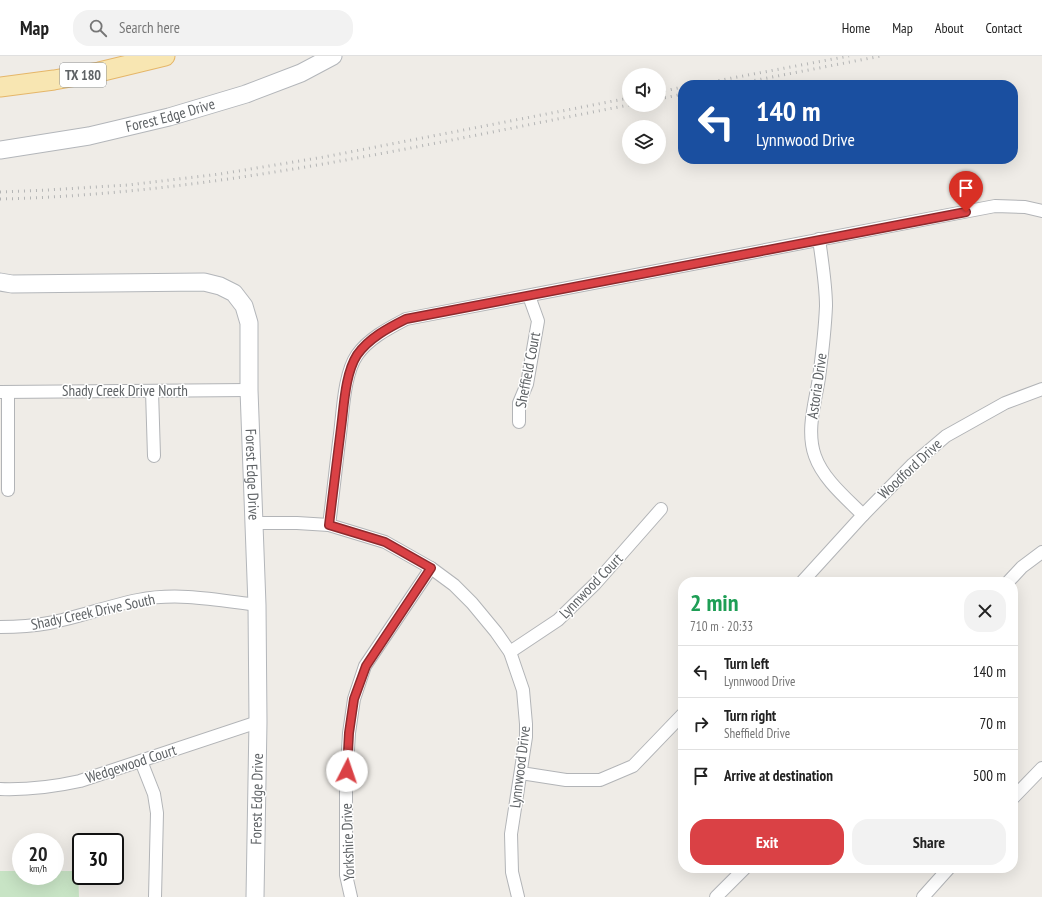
<!DOCTYPE html>
<html lang="en">
<head>
<meta charset="utf-8">
<style>
  body { margin:0; font-family:"PT Sans Narrow",sans-serif; background:#f2f2f2; color:#222; height:100vh; display:flex; flex-direction:column; font-size:15px; white-space:nowrap }
  * { box-sizing:border-box; margin:0 }
  p { font-size:13px; color:#767676 }
  .icon { flex:none; width:22px; height:22px; fill:none; stroke:currentColor; stroke-width:2; stroke-linecap:round; stroke-linejoin:round }
  .map { position:relative; flex:1; overflow:hidden }
  .details { position:absolute; left:678px; top:521px; width:340px; height:296px; display:flex; flex-direction:column; background:#fff; border-radius:16px; box-shadow:0 4px 16px #0002 }
  .details>* { flex:none }
  .banner { position:absolute; left:678px; top:24px; width:340px; height:84px; border-radius:16px; box-shadow:0 4px 16px #0002; background:#1a4fa0; color:#fff; overflow:hidden }
  .controls { position:absolute; left:622px; top:12px; display:grid; gap:8px }
  .controls a { display:grid; place-items:center; width:44px; height:44px; border-radius:50%; background:#fff; box-shadow:0 4px 16px #0002; font-size:20px }
  .speed { position:absolute; left:12px; top:777px; display:flex; gap:8px; font-size:20px; font-weight:700; text-align:center }
  .speed>* { display:grid; place-content:center; width:52px; height:52px; border-radius:50%; background:#fff; box-shadow:0 4px 16px #0002; line-height:1 }
  .speed small { font-size:10px; font-weight:400 }
  .speed .limit { border:2px solid #111; border-radius:6px; background:#fff; color:#111 }
  .pin { position:absolute; display:grid; place-items:center; width:34px; height:34px; color:#fff; margin:-41px -17px; border-radius:50% 50% 50% 0; rotate:-45deg; box-shadow:0 0 4px #0007 }
  .pin .icon { rotate:45deg }
  .me { position:absolute; width:44px; margin:-22px; rotate:4deg; stroke-linejoin:round; filter:drop-shadow(0 0 3px #0008) }
  .turn { display:flex; align-items:center; gap:14px; height:84px; padding:0 12px; font-size:18px }
  .turn .icon { width:52px; height:52px; stroke-width:2.5 }
  .turn b { display:block; font-size:28px; line-height:34px }
  .round { display:grid; place-items:center; flex:none; width:42px; height:42px; border-radius:16px; background:#f2f2f2 }
  .head { display:flex; align-items:center; justify-content:space-between; height:68px; padding:0 12px }
  h1 { font-size:24px; font-weight:600; line-height:30px; color:#1e9e55 }
  .cta { display:flex; gap:8px; margin-top:auto; padding:8px 12px }
  .cta a { flex:1; height:46px; border-radius:16px; background:#da4145; color:#fff; font-size:16px; font-weight:600; line-height:46px; text-align:center }
  .cta a+a { background:#f2f2f2; color:#222 }
  ul { padding:0; list-style:none }
  li { display:flex; align-items:center; gap:12px; height:52px; padding:0 12px; border-top:1px solid #e0e0e0 }
  li div { flex:1 }
  li b { display:block; font-size:15px }
  li em { font-style:normal }
  header { display:flex; align-items:center; gap:24px; box-sizing:border-box; height:56px; padding:0 20px; background:#fff; border-bottom:1px solid #e0e0e0 }
  header strong { font-size:19px }
  nav { display:flex; gap:22px; margin-inline-start:auto; font-size:14px }
  .search { width:280px; height:36px; background:#f2f2f2; display:flex; align-items:center; gap:10px; box-sizing:border-box; padding:0 14px; border-radius:16px; color:#767676; font-size:15px }
  .map>svg:first-child { display:block }
</style>
</head>
<body>
<header>
<strong>Map</strong>
<div class="search"><svg class="icon" aria-label="search" viewBox="0 0 24 24"><circle cx="10" cy="10" r="6"/><path d="M15 15l6 6"/></svg>Search here</div>
<nav><a>Home</a><a>Map</a><a>About</a><a>Contact</a></nav>
</header>
<div class="map">
<svg width="1042" height="841" viewBox="0 0 1042 841">
  <rect width="100%" height="100%" fill="#efece7"/>
  <polygon fill="#c8e4c5" points="0,815 21,815 21,820 55,820 55,815 78,815 79,841 0,841"/>
  <g fill="none" stroke-linecap="round" stroke-linejoin="round">
    <defs>
      <g id="street">
        <path d="M 819,183 C 822,205 826,229 826,250 C 825,274 822,299 819,322 C 815,347 806,375 815,400 C 823,423 846,442 863,459"/>
        <polyline points="152,335 154,400"/>
        <polyline points="0,336 249,334"/>
        <polyline points="8,336 8,434"/>
        <polyline points="519,366 519,347 527,328 538,265 529,240"/>
        <polyline points="255,467 297,467 329,469 385,486 431,512 454,529 472,547 496,576 510,596 523,634 526,668 526,681 511,778 512,816 518,841"/>
        <path d="M 329,469 C 333,439 336,409 340,378 C 343,355 344,318 357,299 C 369,282 389,272 406,263 L 995,150 L 1025,151 L 1042,155"/>
        <polyline points="802,526 863,459 913,408 946,380 1005,347 1042,333"/>
        <polyline points="1008,526 1022,511 1042,496"/>
        <path d="M 0,571 C 16,571 33,570 49,567 C 79,561 108,550 138,544 C 178,536 217,544 257,549"/>
        <polyline points="510,596 558,564 595,528 661,453"/>
        <polyline points="141,705 154,738 157,757 155,841"/>
        <polyline points="521,717 566,724 600,724 633,710 683,658"/>
        <path d="M 0,733 C 28,734 53,731 80,725 L 258,666"/>
        <polyline points="1013,742 1042,712"/>
        <polyline points="351,841 346,819 346,727 349,677 354,643 365,610 431,512"/>
        <polyline points="716,841 745,812"/>
        <polyline points="923,841 949,812"/>
      </g>
      <g id="secondary">
        <path id="s1" d="M 0,94 L 89,80 L 169,61 L 246,38 L 301,17 L 333,0"/>
        <path id="s2" d="M 0,226 L 12,228 L 204,226 L 220,230 L 234,237 L 244,250 L 249,267 L 249,334 L 257,549 L 258,666 L 255,841"/>
      </g>
      <polyline id="primary" points="0,31 54,24 99,16 165,0"/>
    </defs>
    <use href="#street" stroke="#b2b4b7" stroke-width="14"/>
    <use href="#secondary" stroke="#b3b6ba" stroke-width="19"/>
    <use href="#primary" stroke="#e5b669" stroke-width="21"/>
    <use href="#street" stroke="#fff" stroke-width="12"/>
    <use href="#secondary" stroke="#fff" stroke-width="17"/>
    <use href="#primary" stroke="#f8e6b2" stroke-width="19"/>
    <g stroke="#b4b5b5" stroke-width="3" stroke-dasharray="1 5" stroke-linecap="butt">
      <polyline points="695,29 849,0"/>
      <polyline points="731,29 881,0"/>
      <polyline points="659,36 683,31"/>
      <polyline points="659,43 683,38"/>
      <polyline points="0,136 47,134 128,129 220,118 324,101 629,42"/>
      <path d="M 0,143 C 213,138 421,89 629,49"/>
    </g>
  </g>
  <g fill="none" stroke-linecap="round" stroke-linejoin="round">
    <defs>
      <path id="route" d="M 347,715 L 349,677 L 354,643 L 366,610 L 431,512 L 385,486 L 329,469 C 333,437 337,405 341,372 C 344,350 345,318 357,299 C 369,282 388,272 406,263 L 966,156"/>
    </defs>
    <use href="#route" stroke="#8e2a2d" stroke-width="10"/>
    <use href="#route" stroke="#da4145" stroke-width="7"/>
  </g>
  <g text-anchor="middle" stroke-width="3" stroke-linejoin="round" paint-order="stroke">
    <rect fill="#fff" stroke="#8e9193" stroke-width="1" x="60" y="7" width="46" height="24" rx="3"/>
    <g font-size="14" font-weight="bold" fill="#5e6265">
      <text x="83" y="24">TX 180</text>
    </g>
    <g font-size="15" fill="#5e6265" stroke="#fff">
      <text dy="5" stroke="none"><textPath href="#s1" startOffset="174">Forest Edge Drive</textPath></text>
      <text transform="translate(528 314) rotate(-79)" y="5">Sheffield Court</text>
      <text transform="translate(817 330) rotate(-82)" y="5">Astoria Drive</text>
      <text x="125" y="340">Shady Creek Drive North</text>
      <text transform="translate(910 413) rotate(-43)" y="5">Woodford Drive</text>
      <text dy="5" stroke="none"><textPath href="#s2" startOffset="422">Forest Edge Drive</textPath></text>
      <text transform="translate(591 530) rotate(-46)" y="5">Lynnwood Court</text>
      <text transform="translate(93 556) rotate(-12)" y="5">Shady Creek Drive South</text>
      <text transform="translate(131 708) rotate(-18)" y="5">Wedgewood Court</text>
      <text transform="translate(520 711) rotate(-83)" y="5">Lynnwood Drive</text>
      <text transform="translate(257 743) rotate(-89)" y="5">Forest Edge Drive</text>
      <text transform="translate(348 786) rotate(-92)" y="5">Yorkshire Drive</text>
    </g>
  </g>
</svg>
<div class="controls">
<a><svg class="icon" aria-label="sound" viewBox="0 0 24 24"><path d="M4 9h4l5-4v14l-5-4H4zM17 9q2 3 0 6"/></svg></a>
<a><svg class="icon" aria-label="layers" viewBox="0 0 24 24"><path d="M12 4l9 5-9 5-9-5zM3 14l9 5 9-5"/></svg></a>
</div>
<div class="speed"><div>20<small>km/h</small></div><div class="limit">30</div></div>
<div class="pin" style="left:966px;top:156px;background:#d93025"><svg class="icon" aria-label="arrive" viewBox="0 0 24 24"><path d="M6 21V4h12l-3 4 3 4H6"/></svg></div>
<svg class="me" style="left:347px;top:715px" viewBox="-20 -20 40 40"><circle r="19" fill="#fff"/><path d="M0-13L10 11 0 6-10 11z" fill="#da4145"/></svg>
<div class="banner">
<div class="turn"><svg class="icon" aria-label="left" viewBox="0 0 24 24"><path d="M17 20v-9H6M10 6l-5 5 5 5"/></svg><div><b>140 m</b>Lynnwood Drive</div></div>
</div>
<section class="details">
<div class="head"><div><h1>2 min</h1><p>710 m · 20:33</p></div><a class="round"><svg class="icon" aria-label="close" viewBox="0 0 24 24"><path d="M6 6l12 12M18 6L6 18"/></svg></a></div>
<ul>
<li><svg class="icon" aria-label="left" viewBox="0 0 24 24"><path d="M17 20v-9H6M10 6l-5 5 5 5"/></svg><div><b>Turn left</b><p>Lynnwood Drive</p></div><em>140 m</em></li>
<li><svg class="icon" aria-label="right" viewBox="0 0 24 24"><path d="M7 20v-9h11M14 6l5 5-5 5"/></svg><div><b>Turn right</b><p>Sheffield Drive</p></div><em>70 m</em></li>
<li><svg class="icon" aria-label="arrive" viewBox="0 0 24 24"><path d="M6 21V4h12l-3 4 3 4H6"/></svg><div><b>Arrive at destination</b></div><em>500 m</em></li>
</ul>
<div class="cta"><a>Exit</a><a>Share</a></div>
</section>
</div>
</body>
</html>
